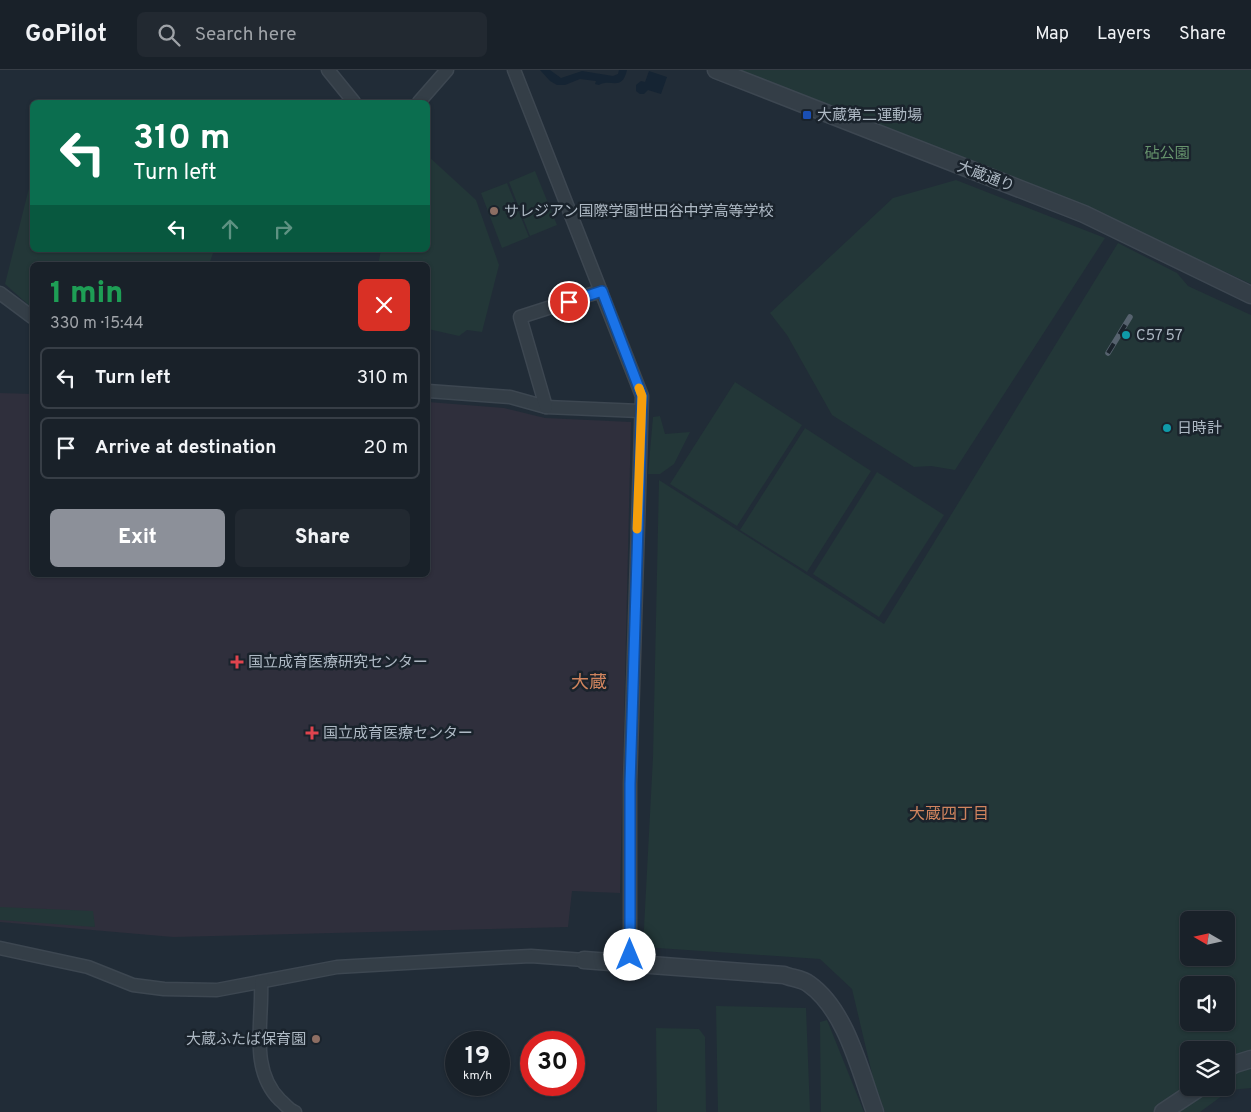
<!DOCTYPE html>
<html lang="en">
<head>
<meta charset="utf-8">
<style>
  body { margin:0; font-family:Overpass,"Noto Sans JP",sans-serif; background:#222931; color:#f1f3f6; height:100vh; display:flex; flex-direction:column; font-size:19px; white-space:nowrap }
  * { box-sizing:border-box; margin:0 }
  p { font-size:16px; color:#9fa3a8 }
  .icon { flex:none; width:28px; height:28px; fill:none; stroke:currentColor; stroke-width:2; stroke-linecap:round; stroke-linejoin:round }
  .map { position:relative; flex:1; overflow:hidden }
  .sheet { position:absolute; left:30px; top:192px; width:400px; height:315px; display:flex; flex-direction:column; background:#192129; border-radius:8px; box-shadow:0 1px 4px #0004,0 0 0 1px #373e46 }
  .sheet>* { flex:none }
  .hud { position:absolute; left:30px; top:30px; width:400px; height:152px; border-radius:8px; box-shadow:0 1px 4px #0004,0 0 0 1px #373e46; background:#0b6e4f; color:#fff; overflow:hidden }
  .needle { width:32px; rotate:279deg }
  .tools { position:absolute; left:1180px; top:841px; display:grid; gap:10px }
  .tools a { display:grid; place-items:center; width:55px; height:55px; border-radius:8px; background:#192129; box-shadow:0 1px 4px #0004,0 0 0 1px #373e46; font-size:25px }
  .speed { position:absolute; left:445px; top:961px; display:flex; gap:10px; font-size:25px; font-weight:700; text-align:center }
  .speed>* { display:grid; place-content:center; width:65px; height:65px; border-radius:50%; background:#192129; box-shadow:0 1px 4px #0004,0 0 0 1px #373e46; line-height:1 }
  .speed small { font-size:12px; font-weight:400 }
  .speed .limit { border:8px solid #d22; background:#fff; color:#111 }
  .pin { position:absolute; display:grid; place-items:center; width:42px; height:42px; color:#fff; margin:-21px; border:2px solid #fff; border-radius:50%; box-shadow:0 1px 5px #0007 }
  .me { position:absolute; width:55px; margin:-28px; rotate:0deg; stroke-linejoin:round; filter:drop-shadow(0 0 4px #0008) }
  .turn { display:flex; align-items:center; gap:18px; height:105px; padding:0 20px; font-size:22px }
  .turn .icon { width:65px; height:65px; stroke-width:2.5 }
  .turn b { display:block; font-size:35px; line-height:42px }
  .lanes { display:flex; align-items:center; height:48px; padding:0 20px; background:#0003; justify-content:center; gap:25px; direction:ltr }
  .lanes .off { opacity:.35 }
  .round { display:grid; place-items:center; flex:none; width:52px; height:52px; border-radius:8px; background:#222931 }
  .headline { display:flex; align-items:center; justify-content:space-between; height:85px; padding:0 20px }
  h1 { font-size:30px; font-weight:800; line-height:38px; color:#1e9e55 }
  .button { display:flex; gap:10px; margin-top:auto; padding:10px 20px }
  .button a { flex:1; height:58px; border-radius:8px; background:#8c9099; color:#fff; font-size:20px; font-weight:800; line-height:58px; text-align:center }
  .button a+a { background:#222931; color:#f1f3f6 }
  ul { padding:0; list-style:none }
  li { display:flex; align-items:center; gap:15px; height:62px; margin:0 10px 8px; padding:0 10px; border:2px solid #373e46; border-radius:8px }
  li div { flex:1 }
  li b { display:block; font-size:19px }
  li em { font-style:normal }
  header { display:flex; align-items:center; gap:30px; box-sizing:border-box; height:70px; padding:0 25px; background:#192129; border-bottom:1px solid #373e46 }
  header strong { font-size:24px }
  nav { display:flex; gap:28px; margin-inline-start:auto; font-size:18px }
  .search { width:350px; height:45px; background:#222931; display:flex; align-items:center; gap:12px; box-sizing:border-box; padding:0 18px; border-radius:8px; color:#9fa3a8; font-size:19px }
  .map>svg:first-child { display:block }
</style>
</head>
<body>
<header>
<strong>GoPilot</strong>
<div class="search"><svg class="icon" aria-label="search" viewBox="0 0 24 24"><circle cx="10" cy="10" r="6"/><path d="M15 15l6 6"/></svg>Search here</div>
<nav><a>Map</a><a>Layers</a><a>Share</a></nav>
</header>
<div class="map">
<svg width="1251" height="1042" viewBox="0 0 1251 1042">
  <rect width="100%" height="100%" fill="#212c37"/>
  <polygon fill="#2f2f3c" points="0,323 32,324 32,505 428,505 428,332 504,338 545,348 631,352 620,823 572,821 568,857 173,867 0,852"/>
  <g fill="#233738" fill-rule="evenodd">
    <polygon points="729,0 1251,0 1251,214 1070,130"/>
    <polygon points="428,86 476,130 499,195 482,262 467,260 459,266 428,259 428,195 378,195 381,180 428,180"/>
    <polygon points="535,101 557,155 530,166 509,112"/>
    <polygon points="32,106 32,180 214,180 209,195 32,195 32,238 5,214"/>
    <polygon points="956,110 1105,168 955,400 931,396 914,397 832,345 787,265 770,243 893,128"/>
    <polygon points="507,113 529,167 502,178 481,123"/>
    <path d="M 1118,173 L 1177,203 L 1188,216 L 1251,245 L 1251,1018 L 1230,1020 L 1200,1042 L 885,1042 L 874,1012 L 852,919 L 820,889 L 643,877 L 653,687 L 659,410 L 884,554 ZM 1189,850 L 1226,850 L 1226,888 L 1189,888 ZM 1189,915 L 1226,915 L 1226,952 L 1189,952 ZM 1189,980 L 1226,980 L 1226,1018 L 1189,1018 Z"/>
    <polygon points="735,312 802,355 737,456 670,414"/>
    <polygon points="660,346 665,364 690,362 674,394 660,404 648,404 653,347"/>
    <polygon points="805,358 871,401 807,502 740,460"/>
    <polygon points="877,402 944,445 879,547 813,504"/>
    <polygon points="0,837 93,841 95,857 0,850"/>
    <polygon points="716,936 806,938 810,1042 718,1042"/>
    <polygon points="827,950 864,1042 821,1042 820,952"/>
    <polygon points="656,958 699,959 705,967 706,1042 657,1042"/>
  </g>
  <g fill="#152433">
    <path d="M 540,0 L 550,0 L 561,8 L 582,1 L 613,6 L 618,4 L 619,0 L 627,0 C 622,22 611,8 599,15 L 595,14 L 596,11 L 580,9 L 565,15 L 557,15 L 550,11 Z"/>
    <polygon points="649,1 667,7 661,24 648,20 644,24 640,24 636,21 636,15 641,11 645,12"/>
  </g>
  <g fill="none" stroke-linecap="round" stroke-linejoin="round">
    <defs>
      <g id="minor">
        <polyline points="328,0 354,32"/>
        <polyline points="514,0 642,326 630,714 630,893"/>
        <polyline points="419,32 447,0"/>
        <polyline points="0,223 32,247"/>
        <polyline points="428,321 510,327 546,337 640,341"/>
        <polyline points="546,337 520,247 601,221"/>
        <polyline points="0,878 88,897 133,915 164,919 217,920 337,897 511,887 531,886 584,890"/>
        <path d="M 261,912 C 263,952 249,999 280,1030 C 285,1034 289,1040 295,1042"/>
      </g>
      <g id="tertiary">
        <polyline points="716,0 1084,144 1251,225"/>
        <path d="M 584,890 L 784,905 C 791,908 803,909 809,914 C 846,940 860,1001 875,1042"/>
        <polyline points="1226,999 1235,994 1251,989"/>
        <polyline points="1163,1042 1199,1018"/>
      </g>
    </defs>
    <use href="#minor" stroke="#3d4751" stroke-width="15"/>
    <use href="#tertiary" stroke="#3d4751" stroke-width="19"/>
    <use href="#minor" stroke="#343e47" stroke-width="12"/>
    <use href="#tertiary" stroke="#343e47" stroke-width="16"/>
    <defs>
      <polyline id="rail" points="1108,283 1130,247"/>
    </defs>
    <use href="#rail" stroke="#56626e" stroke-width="5.5"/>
    <use href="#rail" stroke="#1a232c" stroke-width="4" stroke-dasharray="11" stroke-linecap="butt"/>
  </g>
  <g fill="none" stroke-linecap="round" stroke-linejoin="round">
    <defs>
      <polyline id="route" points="569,232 602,221 642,326 630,714 630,885"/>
    </defs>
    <use href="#route" stroke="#114b97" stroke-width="12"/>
    <use href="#route" stroke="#1a73e8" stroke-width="9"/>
    <polyline stroke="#f59e0b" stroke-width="9" points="637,459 642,326 639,318"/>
  </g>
  <rect fill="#1a4fb4" stroke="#1a232c" stroke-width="2" x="802" y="40" width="10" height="10" rx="2.5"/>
  <g fill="#8d6e63" stroke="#1a232c" stroke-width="2">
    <circle cx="494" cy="141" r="5"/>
    <circle cx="316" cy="969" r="5"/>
  </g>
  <g fill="#0f9aa8" stroke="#1a232c" stroke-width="2">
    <circle cx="1126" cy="265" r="5"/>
    <circle cx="1167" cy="358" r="5"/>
  </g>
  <g fill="#e0444e" stroke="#1a232c" stroke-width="2">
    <path d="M234.5 584.5h5v5h5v5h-5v5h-5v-5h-5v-5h5z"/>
    <path d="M309.5 655.5h5v5h5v5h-5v5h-5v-5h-5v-5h5z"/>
  </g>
  <g text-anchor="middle" stroke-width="5" stroke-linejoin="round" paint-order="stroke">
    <g font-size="15" fill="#aeb9c4" stroke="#1a232c" text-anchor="start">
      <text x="817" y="50">大蔵第二運動場</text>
      <text x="504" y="146">サレジアン国際学園世田谷中学高等学校</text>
      <text x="1136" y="270">C57 57</text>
      <text x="1177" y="363">日時計</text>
      <text x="248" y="597">国立成育医療研究センター</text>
      <text x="323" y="668">国立成育医療センター</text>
      <text x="306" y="974" text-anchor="end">大蔵ふたば保育園</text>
    </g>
    <g font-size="15" fill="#67946d" stroke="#1a232c">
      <text x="1167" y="88">砧公園</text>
    </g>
    <g font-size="15" fill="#aeb9c4" stroke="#1a232c">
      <text transform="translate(986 106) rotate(21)" y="5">大蔵通り</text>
    </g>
    <g font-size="16" fill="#d0845e" stroke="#1a232c">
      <text x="949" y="749">大蔵四丁目</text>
    </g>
    <g font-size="18" fill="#d0845e" stroke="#1a232c">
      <text x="589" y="618">大蔵</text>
    </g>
  </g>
</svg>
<div class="tools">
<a><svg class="needle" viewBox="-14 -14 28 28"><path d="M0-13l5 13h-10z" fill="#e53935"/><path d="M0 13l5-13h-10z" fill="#9fa3a8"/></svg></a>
<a><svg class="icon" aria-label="sound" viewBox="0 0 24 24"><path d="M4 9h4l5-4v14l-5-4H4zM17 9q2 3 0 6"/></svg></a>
<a><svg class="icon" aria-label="layers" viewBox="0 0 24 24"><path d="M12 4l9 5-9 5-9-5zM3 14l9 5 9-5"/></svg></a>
</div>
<div class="speed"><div>19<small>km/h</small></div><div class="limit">30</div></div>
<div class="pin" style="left:569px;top:232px;background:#d93025"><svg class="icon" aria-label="arrive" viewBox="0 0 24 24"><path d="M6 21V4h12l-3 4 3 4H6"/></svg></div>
<svg class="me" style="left:630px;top:885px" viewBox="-20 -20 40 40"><circle r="19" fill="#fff"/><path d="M0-13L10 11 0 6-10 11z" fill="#1a73e8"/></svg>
<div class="hud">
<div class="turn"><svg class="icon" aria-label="left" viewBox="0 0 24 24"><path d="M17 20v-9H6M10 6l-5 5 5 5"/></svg><div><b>310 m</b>Turn left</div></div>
<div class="lanes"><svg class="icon" aria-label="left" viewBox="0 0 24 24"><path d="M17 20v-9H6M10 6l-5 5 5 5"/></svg><svg class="icon off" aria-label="ahead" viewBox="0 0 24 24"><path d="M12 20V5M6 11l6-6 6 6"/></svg><svg class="icon off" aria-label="right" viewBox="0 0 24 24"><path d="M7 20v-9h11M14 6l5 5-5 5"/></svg></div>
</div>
<section class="sheet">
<div class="headline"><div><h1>1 min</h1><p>330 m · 15:44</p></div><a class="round" style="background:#d93025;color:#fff"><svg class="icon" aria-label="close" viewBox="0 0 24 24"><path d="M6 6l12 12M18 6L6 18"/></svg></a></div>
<ul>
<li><svg class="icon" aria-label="left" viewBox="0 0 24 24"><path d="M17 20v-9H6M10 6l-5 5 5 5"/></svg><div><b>Turn left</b></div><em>310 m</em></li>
<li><svg class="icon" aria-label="arrive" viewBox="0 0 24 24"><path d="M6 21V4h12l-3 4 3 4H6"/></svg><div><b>Arrive at destination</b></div><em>20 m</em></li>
</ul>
<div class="button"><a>Exit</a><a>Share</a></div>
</section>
</div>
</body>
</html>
